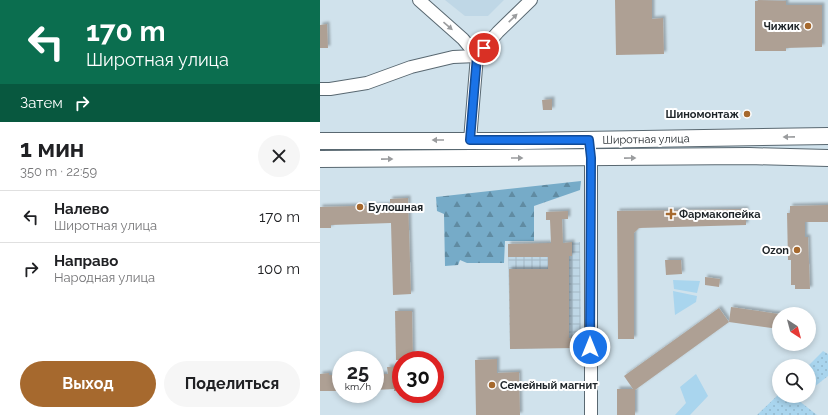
<!DOCTYPE html>
<html lang="ru">
<head>
<meta charset="utf-8">
<style>
  body { margin:0; font-family:Raleway,sans-serif; background:#f6f6f6; color:#202124; height:100vh; display:flex; flex-direction:column; font-size:15px; white-space:nowrap }
  * { box-sizing:border-box; margin:0 }
  p { font-size:13px; color:#757577 }
  .icon { flex:none; width:22px; height:22px; fill:none; stroke:currentColor; stroke-width:2; stroke-linecap:round; stroke-linejoin:round }
  .map { position:relative; flex:1; overflow:hidden }
  .details { display:flex; flex-direction:column; background:#fff; width:320px }
  .details>* { flex:none }
  .guide { background:#0b6e4f; color:#fff; overflow:hidden }
  .needle { width:26px; rotate:144deg }
  .buttons { position:absolute; left:452px; top:307px; display:grid; gap:8px }
  .buttons a { display:grid; place-items:center; width:44px; height:44px; border-radius:50%; background:#fff; box-shadow:0 2px 6px #0003; font-size:20px }
  .speed { position:absolute; left:12px; top:351px; display:flex; gap:8px; font-size:20px; font-weight:700; text-align:center }
  .speed>* { display:grid; place-content:center; width:52px; height:52px; border-radius:50%; background:#fff; box-shadow:0 2px 6px #0003; line-height:1 }
  .speed small { font-size:10px; font-weight:400 }
  .speed .limit { border:6px solid #d22; background:#fff; color:#111 }
  .pin { position:absolute; display:grid; place-items:center; width:34px; height:34px; color:#fff; margin:-17px; border:2px solid #fff; border-radius:50%; box-shadow:0 1px 4px #0007 }
  .me { position:absolute; width:44px; margin:-22px; rotate:0deg; stroke-linejoin:round; filter:drop-shadow(0 0 3px #0008) }
  .turn { display:flex; align-items:center; gap:14px; height:84px; padding:0 20px; font-size:18px }
  .turn .icon { width:52px; height:52px; stroke-width:2.5 }
  .turn b { display:block; font-size:28px; line-height:34px }
  .then { display:flex; align-items:center; height:38px; padding:0 20px; background:#0003; gap:8px; font-size:15px }
  .round { display:grid; place-items:center; flex:none; width:42px; height:42px; border-radius:21px; background:#f6f6f6 }
  .overview { display:flex; align-items:center; justify-content:space-between; height:68px; padding:0 20px }
  h1 { font-size:24px; font-weight:700; line-height:30px }
  .cta { display:flex; gap:8px; margin-top:auto; padding:8px 20px }
  .cta a { flex:1; height:46px; border-radius:24px; background:#a6692e; color:#fff; font-size:16px; font-weight:700; line-height:46px; text-align:center }
  .cta a+a { background:#f6f6f6; color:#202124 }
  ul { padding:0; list-style:none }
  li { display:flex; align-items:center; gap:12px; height:52px; padding:0 20px; border-top:1px solid #e0e0e0 }
  li div { flex:1 }
  li b { display:block; font-size:15px }
  li em { font-style:normal }
  main { display:flex; flex:1; min-height:0 }
  .map>svg:first-child { display:block }
</style>
</head>
<body>
<main>
<section class="details">
<div class="guide">
<div class="turn"><svg class="icon" aria-label="left" viewBox="0 0 24 24"><path d="M17 20v-9H6M10 6l-5 5 5 5"/></svg><div><b>170 m</b>Широтная улица</div></div>
<div class="then">Затем<svg class="icon" aria-label="right" viewBox="0 0 24 24"><path d="M7 20v-9h11M14 6l5 5-5 5"/></svg></div>
</div>
<div class="overview"><div><h1>1 мин</h1><p>350 m · 22:59</p></div><a class="round"><svg class="icon" aria-label="close" viewBox="0 0 24 24"><path d="M6 6l12 12M18 6L6 18"/></svg></a></div>
<ul>
<li><svg class="icon" aria-label="left" viewBox="0 0 24 24"><path d="M17 20v-9H6M10 6l-5 5 5 5"/></svg><div><b>Налево</b><p>Широтная улица</p></div><em>170 m</em></li>
<li><svg class="icon" aria-label="right" viewBox="0 0 24 24"><path d="M7 20v-9h11M14 6l5 5-5 5"/></svg><div><b>Направо</b><p>Народная улица</p></div><em>100 m</em></li>
</ul>
<div class="cta"><a>Выход</a><a>Поделиться</a></div>
</section>
<div class="map">
<svg width="508" height="415" viewBox="0 0 508 415">
  <defs>
    <pattern id="industrial-grid" width="8" height="8" patternUnits="userSpaceOnUse"><rect width="8" height="8" fill="#bfd7e6"/><path d="M0 4h8M4 0v8" fill="none" stroke="#a4b8c5"/></pattern>
    <pattern id="grass-dots" width="8" height="8" patternUnits="userSpaceOnUse"><rect width="8" height="8" fill="#a9d5ee"/><path d="M2 2h.1M6 6h.1" fill="none" stroke="#91b7cc" stroke-width="1.8" stroke-linecap="round"/></pattern>
    <pattern id="forest-firs" width="22" height="20" patternUnits="userSpaceOnUse"><rect width="22" height="20" fill="#76abc8"/><path d="M5 1l3.5 6h-7zM16 11l3.5 6h-7z" fill="#608ba2"/></pattern>
    <filter id="shadow"><feDropShadow dx="2.5" dy="-2.5" stdDeviation="1" flood-color="#0004"/></filter>
  </defs>
  <rect width="100%" height="100%" fill="#d0e2ec"/>
  <polygon fill="#bfd7e6" points="125,0 184,0 168,16 145,16"/>
  <polygon fill="url(#industrial-grid)" points="260,242 261,347 190,349 188,244"/>
  <g fill="url(#grass-dots)">
    <polygon points="503,351 508,354 508,376 489,391 489,366 488,366"/>
    <polygon points="459,394 459,396 482,396 478,400 497,415 437,415"/>
  </g>
  <polygon fill="url(#forest-firs)" points="261,181 260,190 214,206 214,241 185,241 184,263 147,263 140,260 138,265 125,266 124,214 117,211 116,197"/>
  <g fill="#a9d5ee">
    <polygon points="353,280 380,281 377,293 354,289"/>
    <polygon points="353,291 377,296 376,302 355,315"/>
    <polygon points="376,374 388,396 370,415 355,415 366,403 360,387"/>
  </g>
  <g fill="#aea094" filter="url(#shadow)">
    <polygon points="295,0 332,0 332,19 343,18 344,54 296,55"/>
    <polygon points="438,0 466,1 466,5 502,5 502,47 466,48 466,51 435,51 435,1 438,1"/>
    <polygon points="7,24 8,48 0,48 0,25"/>
    <polygon points="232,99 232,110 223,110 222,100"/>
    <polygon points="88,198 91,294 73,295 71,223 11,225 11,228 0,228 0,207 70,205 70,199"/>
    <polygon points="508,205 508,222 485,222 485,237 488,237 490,289 475,289 475,285 471,285 471,260 468,260 467,213 470,213 470,206"/>
    <polygon points="426,209 426,225 319,228 314,233 314,339 298,339 297,211"/>
    <polygon points="248,211 248,219 242,219 243,243 252,242 252,256 249,256 249,338 255,338 255,348 190,349 189,269 228,269 228,257 188,257 188,244 231,243 230,220 226,220 226,212"/>
    <polygon points="345,260 361,260 362,274 346,275"/>
    <polygon points="385,277 400,279 399,287 385,285"/>
    <polygon points="411,307 459,314 459,329 409,322"/>
    <polygon points="399,308 409,322 315,390 315,415 297,415 297,389 313,389 304,376"/>
    <polygon points="75,311 92,311 93,360 76,360"/>
    <polygon points="177,359 177,373 199,372 200,415 156,415 155,360"/>
    <polygon points="67,367 81,367 81,391 74,391 74,389 55,390 55,374 68,374"/>
    <polygon points="9,373 9,375 21,375 21,391 0,391 0,374"/>
  </g>
  <g fill="none" stroke-linecap="round" stroke-linejoin="round">
    <defs>
      <g id="minor">
        <polyline points="99,0 143,39 157,56"/>
        <polyline points="0,89 10,89 47,83 91,67 133,57 157,56"/>
        <polyline points="150,140 157,56 178,32 211,0"/>
        <polyline points="269,140 271,158 271,415"/>
      </g>
      <g id="major">
        <polyline points="0,141 202,141 508,136"/>
        <polyline points="0,159 429,156 508,158"/>
      </g>
    </defs>
    <use href="#minor" stroke="#596871" stroke-width="14"/>
    <use href="#major" stroke="#596871" stroke-width="18"/>
    <use href="#minor" stroke="#fff" stroke-width="12"/>
    <use href="#major" stroke="#fff" stroke-width="16"/>
  </g>
  <defs><path id="oneway-solid" d="M-6-.8H1V-3.2L6.5 0L1 3.2V.8H-6Z"/></defs>
  <g fill="#9a9c9e">
    <use href="#oneway-solid" transform="translate(193 18) rotate(-44)"/>
    <use href="#oneway-solid" transform="translate(128 26) rotate(41)"/>
    <use href="#oneway-solid" transform="translate(469 137) rotate(179)"/>
    <use href="#oneway-solid" transform="translate(118 140) rotate(180)"/>
    <use href="#oneway-solid" transform="translate(197 158)"/>
    <use href="#oneway-solid" transform="translate(310 158) rotate(-1)"/>
    <use href="#oneway-solid" transform="translate(67 159) rotate(-1)"/>
  </g>
  <g fill="none" stroke-linecap="round" stroke-linejoin="round">
    <defs>
      <polyline id="route" points="164,48 157,56 150,140 269,140 271,158 270,347"/>
    </defs>
    <use href="#route" stroke="#114b97" stroke-width="10"/>
    <use href="#route" stroke="#1a73e8" stroke-width="7"/>
  </g>
  <g fill="#a6692e" stroke="#fff" stroke-width="1.5">
    <circle cx="488" cy="26" r="4"/>
    <circle cx="427" cy="114" r="4"/>
    <circle cx="40" cy="207" r="4"/>
    <path d="M349 208h4v4h4v4h-4v4h-4v-4h-4v-4h4z"/>
    <circle cx="477" cy="250" r="4"/>
    <circle cx="172" cy="385" r="4"/>
  </g>
  <g text-anchor="middle" stroke-width="4" stroke-linejoin="round" paint-order="stroke">
    <g font-size="11" font-weight="bold" fill="#1e2428" stroke="#fff" text-anchor="end">
      <text x="480" y="30">Чижик</text>
      <text x="419" y="118">Шиномонтаж</text>
      <text x="48" y="211" text-anchor="start">Булошная</text>
      <text x="359" y="218" text-anchor="start">Фармакопейка</text>
      <text x="469" y="254">Ozon</text>
      <text x="180" y="389" text-anchor="start">Семейный магнит</text>
    </g>
    <g font-size="11" fill="#1e2428" stroke="#fff">
      <text transform="translate(326 139) rotate(-1)" y="4">Широтная улица</text>
    </g>
  </g>
</svg>
<div class="buttons">
<a><svg class="needle" viewBox="-14 -14 28 28"><path d="M0-13l5 13h-10z" fill="#e53935"/><path d="M0 13l5-13h-10z" fill="#757577"/></svg></a>
<a><svg class="icon" aria-label="search" viewBox="0 0 24 24"><circle cx="10" cy="10" r="6"/><path d="M15 15l6 6"/></svg></a>
</div>
<div class="speed"><div>25<small>km/h</small></div><div class="limit">30</div></div>
<div class="pin" style="left:164px;top:48px;background:#d93025"><svg class="icon" aria-label="arrive" viewBox="0 0 24 24"><path d="M6 21V4h12l-3 4 3 4H6"/></svg></div>
<svg class="me" style="left:270px;top:347px" viewBox="-20 -20 40 40"><circle r="17" fill="#1a73e8" stroke="#fff" stroke-width="3"/><path d="M0-11L8 9 0 5-8 9z" fill="#fff"/></svg>
</div>
</main>
</body>
</html>
